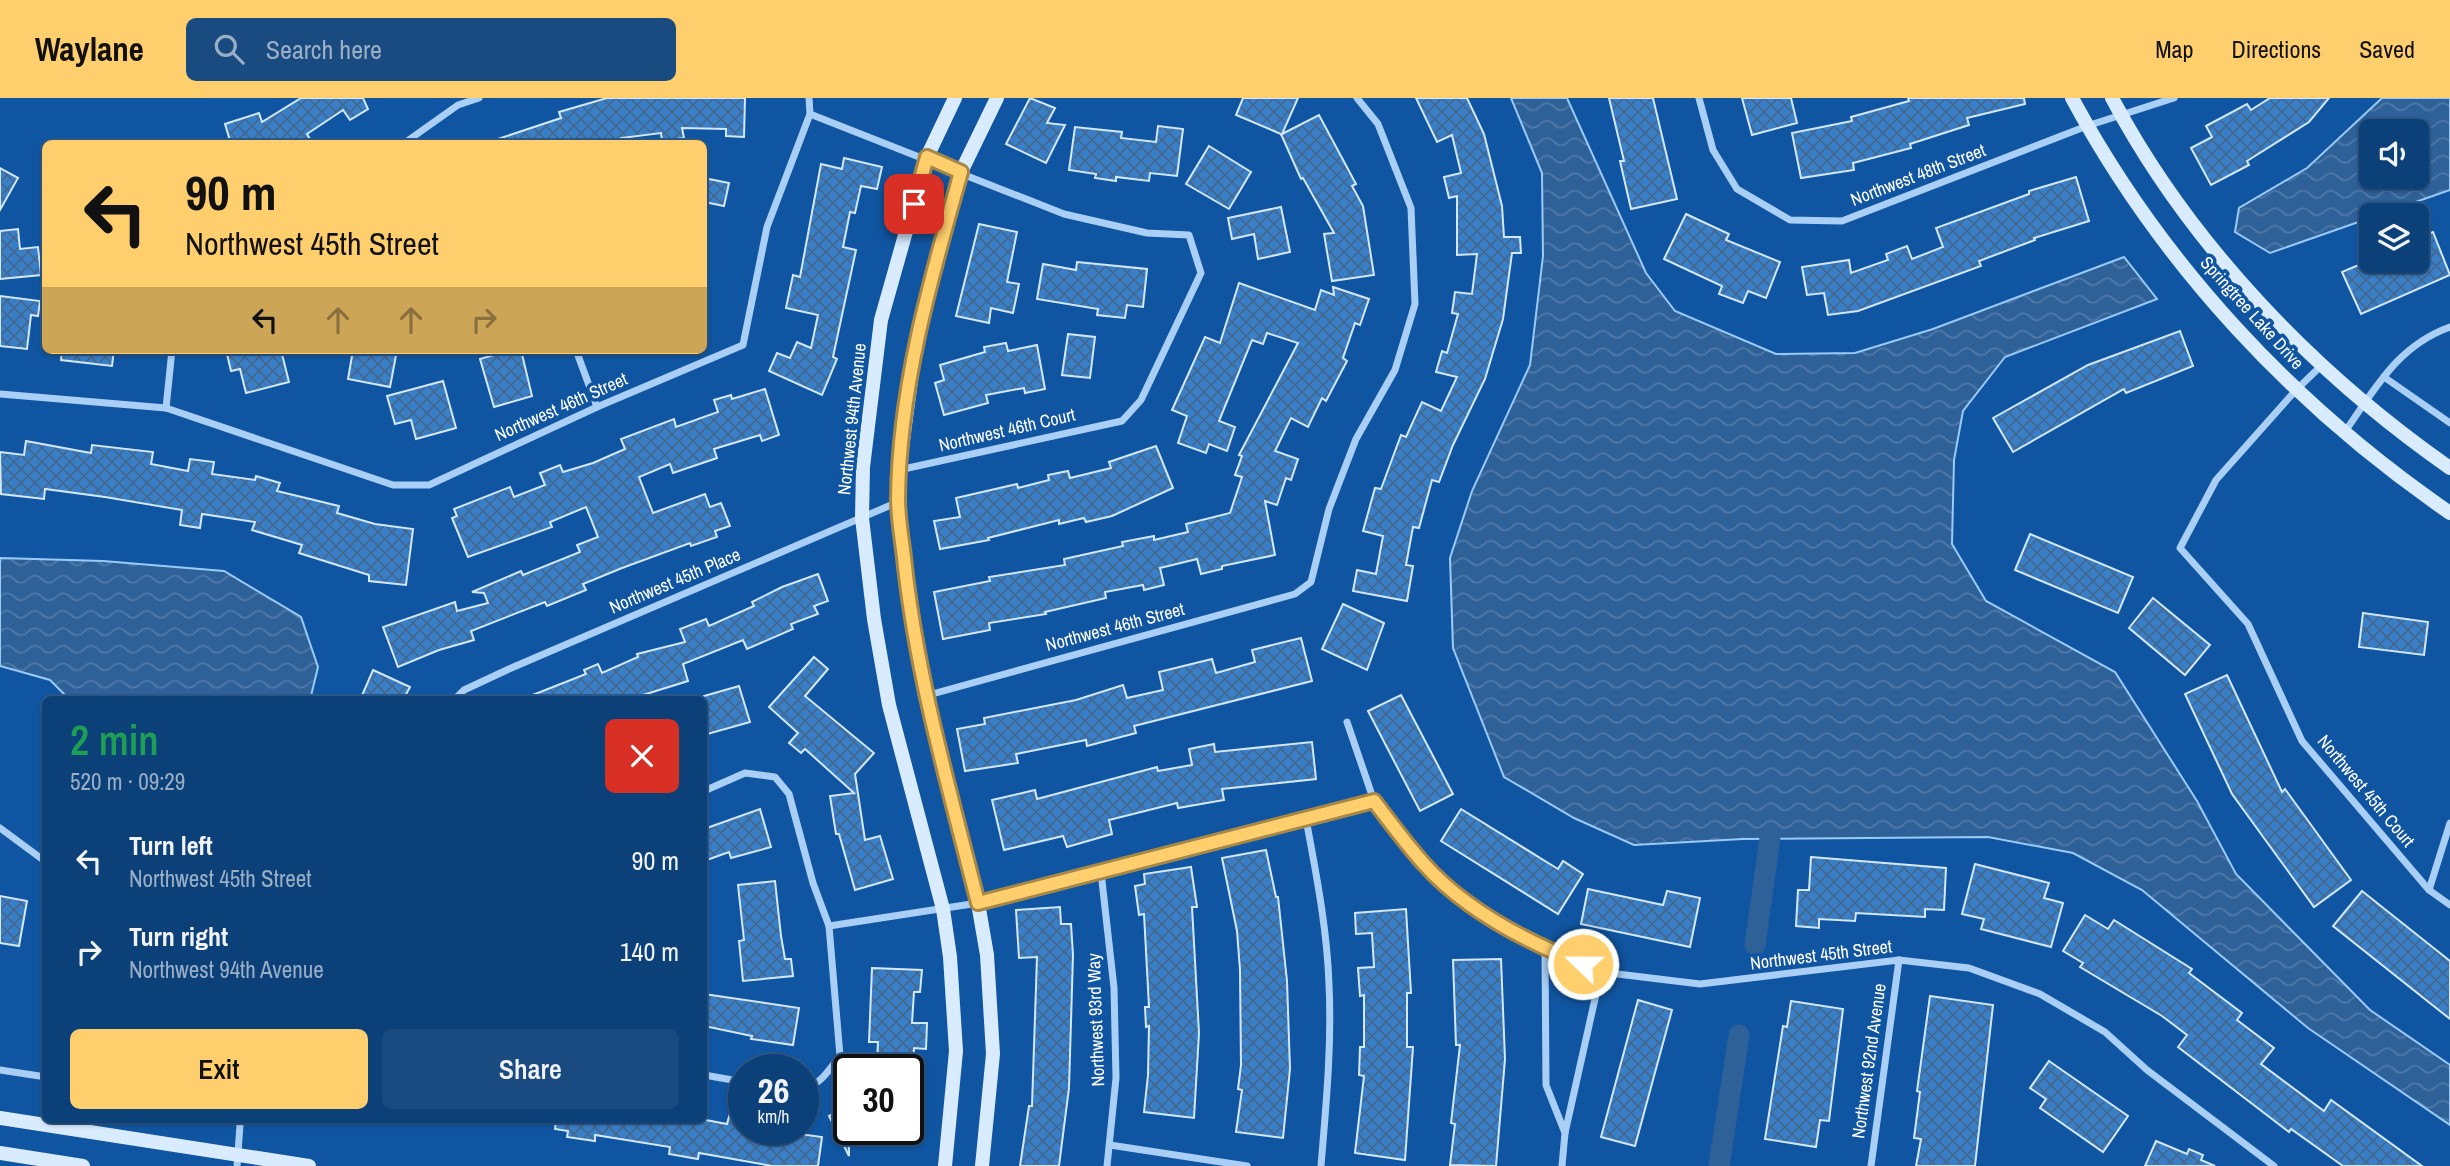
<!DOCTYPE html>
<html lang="en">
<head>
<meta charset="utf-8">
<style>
  body { margin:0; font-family:"Archivo Narrow",sans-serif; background:#1a4b80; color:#f1f3f6; height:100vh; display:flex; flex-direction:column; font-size:26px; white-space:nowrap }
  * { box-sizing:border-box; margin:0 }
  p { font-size:23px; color:#9aafc6 }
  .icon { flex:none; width:38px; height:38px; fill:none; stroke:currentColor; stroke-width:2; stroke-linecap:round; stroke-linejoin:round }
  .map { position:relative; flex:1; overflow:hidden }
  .drawer { position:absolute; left:42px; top:598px; width:665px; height:427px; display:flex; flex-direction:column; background:#0c4079; border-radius:10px; box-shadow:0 2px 5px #0004,0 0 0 2px #2c598a }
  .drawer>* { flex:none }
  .top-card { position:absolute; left:42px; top:42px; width:665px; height:214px; border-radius:10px; box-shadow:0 2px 5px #0004,0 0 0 2px #2c598a; background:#ffcf6d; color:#111; overflow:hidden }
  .fabs { position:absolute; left:2359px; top:21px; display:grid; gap:14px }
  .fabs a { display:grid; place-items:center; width:70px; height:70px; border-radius:10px; background:#0c4079; box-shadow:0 2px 5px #0004,0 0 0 2px #2c598a; font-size:35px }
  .speed { position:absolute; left:728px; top:956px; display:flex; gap:14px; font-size:35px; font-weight:700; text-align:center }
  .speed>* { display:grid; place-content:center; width:91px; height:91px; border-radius:50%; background:#0c4079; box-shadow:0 2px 5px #0004,0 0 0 2px #2c598a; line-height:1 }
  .speed small { font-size:18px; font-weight:400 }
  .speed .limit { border:4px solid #111; border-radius:10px; background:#fff; color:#111 }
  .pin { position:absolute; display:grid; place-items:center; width:60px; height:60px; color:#fff; margin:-30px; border-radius:14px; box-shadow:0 4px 10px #0006 }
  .me { position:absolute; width:77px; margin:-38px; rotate:292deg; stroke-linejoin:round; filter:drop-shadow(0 0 5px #0008) }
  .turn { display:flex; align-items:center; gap:24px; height:147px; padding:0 28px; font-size:32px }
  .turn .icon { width:91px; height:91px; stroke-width:2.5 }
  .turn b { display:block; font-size:49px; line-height:60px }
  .lanes { display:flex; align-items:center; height:66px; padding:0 28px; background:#0003; justify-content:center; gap:35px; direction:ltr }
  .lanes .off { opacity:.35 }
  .round { display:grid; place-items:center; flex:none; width:74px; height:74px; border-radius:10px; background:#1a4b80 }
  .headline { display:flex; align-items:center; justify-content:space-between; height:119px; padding:0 28px }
  h1 { font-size:42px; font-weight:600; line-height:52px; color:#1e9e55 }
  .cta { display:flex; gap:14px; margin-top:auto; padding:14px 28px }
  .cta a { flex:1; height:80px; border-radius:10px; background:#ffcf6d; color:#111; font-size:28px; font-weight:600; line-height:80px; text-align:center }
  .cta a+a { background:#1a4b80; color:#f1f3f6 }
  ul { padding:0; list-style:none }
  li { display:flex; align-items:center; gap:21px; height:91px; padding:0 28px }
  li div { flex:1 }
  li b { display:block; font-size:26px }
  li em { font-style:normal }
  header { display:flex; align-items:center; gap:42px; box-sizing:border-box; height:98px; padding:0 35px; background:#ffcf6d; color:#111 }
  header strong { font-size:33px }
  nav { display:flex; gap:38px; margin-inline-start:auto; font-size:24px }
  .search { width:490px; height:63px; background:#1a4b80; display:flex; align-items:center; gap:18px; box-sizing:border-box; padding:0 24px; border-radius:10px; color:#9aafc6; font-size:26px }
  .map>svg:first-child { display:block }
</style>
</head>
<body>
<header>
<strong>Waylane</strong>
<div class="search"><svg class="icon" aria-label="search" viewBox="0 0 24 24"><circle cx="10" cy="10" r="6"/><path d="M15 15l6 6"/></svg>Search here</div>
<nav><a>Map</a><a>Directions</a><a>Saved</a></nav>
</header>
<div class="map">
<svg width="2450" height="1068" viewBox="0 0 2450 1068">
  <defs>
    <pattern id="water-waves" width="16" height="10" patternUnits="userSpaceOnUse" patternTransform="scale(1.75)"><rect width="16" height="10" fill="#2f6199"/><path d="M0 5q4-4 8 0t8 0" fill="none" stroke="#4e79a8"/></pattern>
    <pattern id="building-cross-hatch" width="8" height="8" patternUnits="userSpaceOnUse" patternTransform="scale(1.75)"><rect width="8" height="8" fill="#397fc8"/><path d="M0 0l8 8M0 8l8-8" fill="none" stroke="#426890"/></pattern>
  </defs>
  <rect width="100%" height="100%" fill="#1055a1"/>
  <g fill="url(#water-waves)" stroke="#9acaf9" stroke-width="2" fill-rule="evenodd">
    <polygon points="1511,0 1567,0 1646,175 1675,213 1776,256 1855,255 1933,231 2124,159 2157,201 2005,259 1963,313 1954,362 1952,446 1986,503 2115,574 2197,703 2236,776 2370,912 2450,967 2450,1027 2308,930 2142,792 2073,755 1988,739 1743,741 1634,747 1574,720 1504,679 1453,550 1450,460 1472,393 1530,267 1543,158 1542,75"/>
    <path d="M 2382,0 L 2450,0 L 2450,92 L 2270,155 L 2235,134 L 2239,110 L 2307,70 ZM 2371,33 L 2417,33 L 2417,79 L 2371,79 Z"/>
    <polygon points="0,460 103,463 224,473 301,519 318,569 310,602 70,602 50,582 0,568"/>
  </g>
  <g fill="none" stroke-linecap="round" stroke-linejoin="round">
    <g stroke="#2f6199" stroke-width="21">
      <polyline points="1755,847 1770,740"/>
      <polyline points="1719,1068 1739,937"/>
    </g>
  </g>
  <g fill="url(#building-cross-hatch)" stroke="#d2e8fe" stroke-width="2">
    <polygon points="301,0 363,0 368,11 350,22 343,12 307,36 313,46 231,46 225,26 259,15 262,24"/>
    <polygon points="607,0 745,0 744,39 726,38 726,31 682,30 684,40 662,43 661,35 621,40 623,46 493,46 492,43 561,20 559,14"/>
    <polygon points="1030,0 1055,10 1047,25 1065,27 1046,65 1006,46"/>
    <polygon points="1243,0 1298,0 1282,36 1319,17 1356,86 1352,88 1363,108 1374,177 1332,183 1324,136 1334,135 1303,80 1301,81 1281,36 1236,17"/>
    <polygon points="1416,0 1467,0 1484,36 1502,108 1504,139 1520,139 1521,155 1512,155 1503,221 1485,281 1453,347 1439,384 1432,382 1419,430 1413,429 1406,467 1413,468 1407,503 1353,493 1357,472 1376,476 1383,438 1363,433 1375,390 1381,391 1401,337 1406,339 1422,304 1441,313 1457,279 1436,274 1442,253 1447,255 1458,216 1452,215 1455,194 1472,196 1477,156 1457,157 1457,98 1449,100 1444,79 1461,75 1452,37 1437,44"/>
    <polygon points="1609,0 1653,0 1677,101 1631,111 1620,63 1624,63"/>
    <polygon points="1742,0 1791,0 1797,25 1752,37"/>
    <polygon points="1908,0 2024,0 2025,6 1967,20 1969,27 1910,46 1911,50 1853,65 1854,72 1801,80 1792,35 1852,23 1851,19 1909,3"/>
    <polygon points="2270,0 2329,0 2309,24 2247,63 2249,67 2211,87 2191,50 2212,39 2206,28 2247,6 2251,12"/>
    <polygon points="1158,28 1183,31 1177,78 1150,75 1149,83 1116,79 1116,83 1095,80 1096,76 1069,72 1075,29 1122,34 1121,40 1156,44"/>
    <polygon points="1209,48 1251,74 1229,111 1186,86"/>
    <polygon points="844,60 882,69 877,91 861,88 855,115 850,114 843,149 856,152 833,259 837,261 822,297 769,273 777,255 790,260 797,244 811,250 818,217 786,210 793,177 800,179 821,66 842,71"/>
    <polygon points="0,70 18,80 0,112"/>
    <polygon points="2076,79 2089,123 2034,140 2035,142 1979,163 1981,168 1858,213 1828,217 1824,195 1807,197 1802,169 1849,162 1851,175 1888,162 1886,156 1907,148 1912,161 1943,149 1936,130 2029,96 2029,93"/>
    <polygon points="704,80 729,85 724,108 704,104"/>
    <polygon points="1281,109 1290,154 1258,161 1254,136 1232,141 1228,120"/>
    <polygon points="1686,116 1729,136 1726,142 1780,164 1766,200 1748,193 1743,205 1719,196 1722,188 1664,161"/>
    <polygon points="979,126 1017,134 1007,184 1019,186 1013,215 991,210 989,225 956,218"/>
    <polygon points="18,131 20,151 38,149 41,177 0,181 0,133"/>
    <polygon points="2433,134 2450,177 2361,216 2342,174 2368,163 2417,163 2417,141"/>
    <polygon points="1077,164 1147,171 1143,209 1127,207 1125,220 1097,217 1098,211 1037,201 1043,166 1076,172"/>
    <polygon points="1239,185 1315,212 1321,192 1334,197 1333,189 1369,201 1360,227 1355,225 1343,260 1347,263 1326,303 1322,300 1308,329 1291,320 1275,353 1298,361 1291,382 1286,380 1277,407 1265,403 1275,457 1222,468 1222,471 1201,476 1197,461 1160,470 1164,487 1144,492 1143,487 1105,494 1106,500 1045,514 1046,516 989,525 990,532 943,541 934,494 990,483 989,479 1065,467 1064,461 1123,448 1122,444 1154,438 1154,442 1188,434 1186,426 1230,415 1242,379 1235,377 1242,358 1239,357 1298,245 1267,235 1263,246 1252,242 1219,323 1235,329 1227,353 1209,346 1206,355 1178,345 1187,318 1172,312 1205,239 1220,245"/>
    <polygon points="0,198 40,203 38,218 31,217 27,251 0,248"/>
    <polygon points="2180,233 2193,268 2126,295 2124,291 2013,354 1993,320 2088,267"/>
    <polygon points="1068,236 1095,239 1090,280 1062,277"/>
    <polygon points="1006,245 1008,253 1037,247 1045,291 1025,295 1024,290 986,297 988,305 944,317 935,285 944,282 940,267 985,254 984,249"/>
    <polygon points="62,252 114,252 112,268 61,262"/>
    <polygon points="226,252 281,252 289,284 246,295 240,271 231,273"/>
    <polygon points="353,252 397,252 390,289 348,281"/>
    <polygon points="511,252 521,252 532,298 494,309 480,261"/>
    <polygon points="443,283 456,330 416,341 411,322 395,326 387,298"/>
    <polygon points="765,291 779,337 762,343 760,337 714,351 717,360 673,375 670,366 639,379 653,415 705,396 710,409 721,405 730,428 715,433 717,439 691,448 690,445 622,470 583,486 586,492 547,508 545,504 471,533 474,542 439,552 398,569 383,529 455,504 457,513 488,505 484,495 472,494 521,473 523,477 580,454 577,447 598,439 586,409 550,424 552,429 468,459 452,420 457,418 454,411 510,389 514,399 545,387 540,375 560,367 563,374 593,365 625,351 621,341 674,321 676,329 718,314 714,302 731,297 732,301"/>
    <polygon points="26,343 91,355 92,347 153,354 151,366 188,373 190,361 214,364 212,376 255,382 256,378 280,385 277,393 339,408 337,415 375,426 413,431 406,487 369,483 369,477 299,455 302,447 252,432 255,424 202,416 200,430 180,427 182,412 105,399 45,391 44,401 1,396 0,354 24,357"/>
    <polygon points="1156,348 1173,390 1112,418 1086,424 1084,420 1059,426 1059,422 988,440 989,442 940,451 934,423 960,419 956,400 1017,386 1018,390 1049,382 1048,377 1068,373 1070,380 1111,370 1109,364"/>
    <polygon points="2030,436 2133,479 2118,515 2015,472"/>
    <polygon points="818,476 828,503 814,508 818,516 791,526 793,531 747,551 743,542 683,566 688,583 627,602 520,602 586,576 584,572 598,566 602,575 638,559 637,556 685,544 680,531 706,521 709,528 754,508 752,504 782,489"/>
    <polygon points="2153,500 2210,547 2185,577 2129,530"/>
    <polygon points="1343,506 1384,525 1367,572 1322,551"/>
    <polygon points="2363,515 2428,524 2424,557 2359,549"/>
    <polygon points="1301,540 1312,583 1134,628 1136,635 1087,648 1086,642 1016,656 1018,665 965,673 957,631 985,626 984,620 1076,602 1123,587 1127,600 1163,592 1159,574 1212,561 1216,575 1255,564 1252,552"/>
    <polygon points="814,559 828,571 805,598 874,655 855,676 865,742 880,738 893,781 855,792 839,736 836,736 830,698 854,695 805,651 801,655 789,645 798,635 769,609"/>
    <polygon points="373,572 410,589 403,602 360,602"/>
    <polygon points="2227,577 2282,694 2285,691 2351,782 2314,809 2232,696 2185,596"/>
    <polygon points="739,588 750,624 704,637 704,598"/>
    <polygon points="1401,597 1453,696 1420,713 1368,613"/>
    <polygon points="1312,644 1316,681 1222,691 1224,702 1178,710 1177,705 1109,722 1112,736 1067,749 1063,738 1004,752 992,702 1035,692 1037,701 1157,669 1158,673 1192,667 1189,651 1214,646 1215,654"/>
    <polygon points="760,711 771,749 731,760 729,754 704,763 704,731"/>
    <polygon points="1461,711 1558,771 1563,763 1583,776 1558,816 1441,743"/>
    <polygon points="1266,752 1276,799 1278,799 1287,883 1290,971 1283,1040 1236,1034 1242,992 1238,991 1241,967 1240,872 1237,833 1222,760"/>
    <polygon points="1811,759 1946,770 1944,812 1925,811 1925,819 1856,815 1855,823 1819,821 1819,830 1796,828 1798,792 1809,792"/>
    <polygon points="1975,766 2049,785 2044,800 2063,805 2051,849 1981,831 1984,821 1962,816"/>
    <polygon points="1191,769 1197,809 1192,809 1199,935 1194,1020 1144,1014 1148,977 1149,928 1146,929 1145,909 1149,909 1144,816 1139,817 1135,788 1145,786 1144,776"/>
    <polygon points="775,783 781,838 785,861 791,861 793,878 743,883 739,843 744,842 738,787"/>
    <polygon points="1588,791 1663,807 1667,793 1700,800 1690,849 1581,826"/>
    <polygon points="2362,793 2450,863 2450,921 2333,828"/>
    <polygon points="0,798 27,803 19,848 0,845"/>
    <polygon points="1060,809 1061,826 1071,826 1073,857 1069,990 1059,1068 1020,1068 1029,1008 1032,1008 1037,859 1019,860 1016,812"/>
    <polygon points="1406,811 1411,895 1407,895 1407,949 1413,949 1405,1062 1355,1055 1364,978 1359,977 1360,949 1364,949 1364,897 1360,898 1358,870 1374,869 1372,835 1356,836 1355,815"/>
    <polygon points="2085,817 2108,831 2114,822 2192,871 2189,875 2242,915 2237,922 2274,950 2261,966 2324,1013 2331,1002 2422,1068 2343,1068 2291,1031 2289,1034 2178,949 2187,937 2162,918 2080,869 2083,865 2063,853"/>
    <polygon points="1501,861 1505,961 1496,1068 1450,1067 1455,1026 1451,1025 1460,947 1456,947 1453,862"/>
    <polygon points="872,870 922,872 920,894 914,894 912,925 927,925 926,951 914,950 913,966 877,965 878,944 869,944"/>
    <polygon points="704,896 799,910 793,947 751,941 752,938 704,928"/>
    <polygon points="1930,898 1993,907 1975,1068 1916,1068 1921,1041 1914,1040 1920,994 1917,993"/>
    <polygon points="1638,902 1672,912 1635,1048 1601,1039"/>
    <polygon points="1791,903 1843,911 1829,1023 1820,1022 1816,1049 1765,1041 1783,928 1787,929"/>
    <polygon points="2049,963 2128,1018 2103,1054 2040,1010 2046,1001 2030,990"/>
    <polygon points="849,1008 849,1058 829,1018"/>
    <polygon points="730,1015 744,1018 744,1031 793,1031 792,1035 822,1039 818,1068 772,1068 699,1055 698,1061 669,1056 670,1049 595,1037 595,1043 567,1039 568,1033 555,1031 556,1022 706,1022 727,1026"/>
    <polygon points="2156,1043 2187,1056 2189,1051 2203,1057 2201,1062 2215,1068 2145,1068"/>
  </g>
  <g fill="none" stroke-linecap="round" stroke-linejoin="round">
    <g stroke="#a9cff6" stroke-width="7">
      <polyline points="1699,0 1713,52 1737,91 1790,122 1842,123 2087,28 2174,0"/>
      <polyline points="810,16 1064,116 1147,135 1189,137 1201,175 1141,302 1122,323 899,372"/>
      <polyline points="403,46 458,7 479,0"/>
      <polyline points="576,252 597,309"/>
      <polyline points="2322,267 2296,292 2216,382 2180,450 2248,526 2302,643 2429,792 2450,807"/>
      <polyline points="2384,279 2450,325"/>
      <polyline points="0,296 166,310 393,387 429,387 597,309 743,247 767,129 810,16 809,0"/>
      <polyline points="166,310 172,252"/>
      <path d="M 2344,335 C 2375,291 2397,248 2450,229"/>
      <polyline points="925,598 1295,496 1311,484 1329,411 1356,341 1395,272 1415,206 1411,110 1378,26 1357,0"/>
      <polyline points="454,602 464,592 509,571 898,404"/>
      <polyline points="1347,624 1374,703 1426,768 1468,804 1545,851 1601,874 1700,886 1899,862 1969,870 2040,896 2105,934 2147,972 2274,1068"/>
      <path d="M 704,693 L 745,675 L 775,679 L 789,696 L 813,785 L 829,828 L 840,958 C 831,969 819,989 803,991"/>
      <path d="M 1306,721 C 1316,775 1327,830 1329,886 C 1332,947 1326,1007 1321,1068"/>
      <polyline points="0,730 46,764"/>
      <polyline points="1101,774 1114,890 1116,980 1107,1068"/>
      <polyline points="2429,792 2450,725"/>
      <polyline points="829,828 978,805 1374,703"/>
      <polyline points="1545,851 1546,987 1565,1035"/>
      <polyline points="0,972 46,979"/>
      <polyline points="704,977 744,984"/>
      <polyline points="237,1022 240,1027 237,1068"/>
      <polyline points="1110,1047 1247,1068"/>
      <polyline points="1562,1068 1565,1035 1601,874"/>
      <polyline points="1871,1068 1899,862"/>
    </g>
    <g stroke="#d9ebfe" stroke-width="14">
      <path d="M 2072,0 C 2162,167 2294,308 2450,415"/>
      <path d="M 2112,0 C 2190,147 2314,275 2450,370"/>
      <polyline points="0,1020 309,1068"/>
      <polyline points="0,1055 83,1068"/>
      <polyline points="945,1068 956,953 950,859 943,811 889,607 874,521 862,420 863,369 881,222 927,59 955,0"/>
      <polyline points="982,1068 993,956 987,857 978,805 925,598 910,515 898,404 899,372 918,230 961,74 997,0"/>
    </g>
  </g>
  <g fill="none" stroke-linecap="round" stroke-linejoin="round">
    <defs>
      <path id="route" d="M 914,106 L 927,59 L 961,74 C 931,180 899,289 898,401 C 898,423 903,446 905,469 C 918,584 950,693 978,805 L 1374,703 C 1390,724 1406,746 1424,766 C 1465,812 1527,844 1583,866"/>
    </defs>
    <use href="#route" stroke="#a68747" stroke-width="18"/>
    <use href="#route" stroke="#ffcf6d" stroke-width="12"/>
  </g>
  <g text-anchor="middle" stroke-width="7" stroke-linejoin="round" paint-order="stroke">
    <g font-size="18" fill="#fff" stroke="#1055a1">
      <text transform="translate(1918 77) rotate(-21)" y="6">Northwest 48th Street</text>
      <text transform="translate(2252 215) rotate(48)" y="6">Springtree Lake Drive</text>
      <text transform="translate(561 309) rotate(-24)" y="6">Northwest 46th Street</text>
      <text transform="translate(852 321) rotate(-84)" y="6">Northwest 94th Avenue</text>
      <text transform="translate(1007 332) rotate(-13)" y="6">Northwest 46th Court</text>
      <text transform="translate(675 483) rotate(-23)" y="6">Northwest 45th Place</text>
      <text transform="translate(1115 529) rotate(-15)" y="6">Northwest 46th Street</text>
      <text transform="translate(2366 693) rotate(50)" y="6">Northwest 45th Court</text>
      <text transform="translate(1821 857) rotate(-7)" y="6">Northwest 45th Street</text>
      <text transform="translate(1096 922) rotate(-92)" y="6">Northwest 93rd Way</text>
      <text transform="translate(1869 963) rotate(-82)" y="6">Northwest 92nd Avenue</text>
    </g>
  </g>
</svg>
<div class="fabs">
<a><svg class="icon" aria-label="sound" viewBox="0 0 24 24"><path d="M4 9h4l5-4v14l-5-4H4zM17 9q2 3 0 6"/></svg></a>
<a><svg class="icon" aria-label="layers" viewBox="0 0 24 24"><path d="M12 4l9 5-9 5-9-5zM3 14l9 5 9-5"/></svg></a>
</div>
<div class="speed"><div>26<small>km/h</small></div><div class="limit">30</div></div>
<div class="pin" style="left:914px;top:106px;background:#d93025"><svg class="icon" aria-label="arrive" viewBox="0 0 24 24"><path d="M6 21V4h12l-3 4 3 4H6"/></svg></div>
<svg class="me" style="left:1583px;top:866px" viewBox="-20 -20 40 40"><circle r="17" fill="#ffcf6d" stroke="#fff" stroke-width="3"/><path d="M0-11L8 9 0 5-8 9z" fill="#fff"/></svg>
<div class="top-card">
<div class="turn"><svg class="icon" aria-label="left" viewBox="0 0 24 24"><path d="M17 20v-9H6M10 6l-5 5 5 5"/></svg><div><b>90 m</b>Northwest 45th Street</div></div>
<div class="lanes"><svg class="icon" aria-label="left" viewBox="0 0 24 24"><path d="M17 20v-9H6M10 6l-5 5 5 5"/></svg><svg class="icon off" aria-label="ahead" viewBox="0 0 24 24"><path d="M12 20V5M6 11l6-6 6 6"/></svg><svg class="icon off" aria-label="ahead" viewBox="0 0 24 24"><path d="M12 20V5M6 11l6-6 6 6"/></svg><svg class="icon off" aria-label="right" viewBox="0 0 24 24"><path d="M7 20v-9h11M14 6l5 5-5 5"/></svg></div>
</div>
<section class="drawer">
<div class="headline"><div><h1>2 min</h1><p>520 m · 09:29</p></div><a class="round" style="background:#d93025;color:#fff"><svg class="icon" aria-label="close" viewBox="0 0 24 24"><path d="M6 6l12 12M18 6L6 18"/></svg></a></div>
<ul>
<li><svg class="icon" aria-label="left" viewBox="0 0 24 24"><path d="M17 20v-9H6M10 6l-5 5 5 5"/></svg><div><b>Turn left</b><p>Northwest 45th Street</p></div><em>90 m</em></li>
<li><svg class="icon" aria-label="right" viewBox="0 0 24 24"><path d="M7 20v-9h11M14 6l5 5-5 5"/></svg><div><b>Turn right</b><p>Northwest 94th Avenue</p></div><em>140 m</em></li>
</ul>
<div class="cta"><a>Exit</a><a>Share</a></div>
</section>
</div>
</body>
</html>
